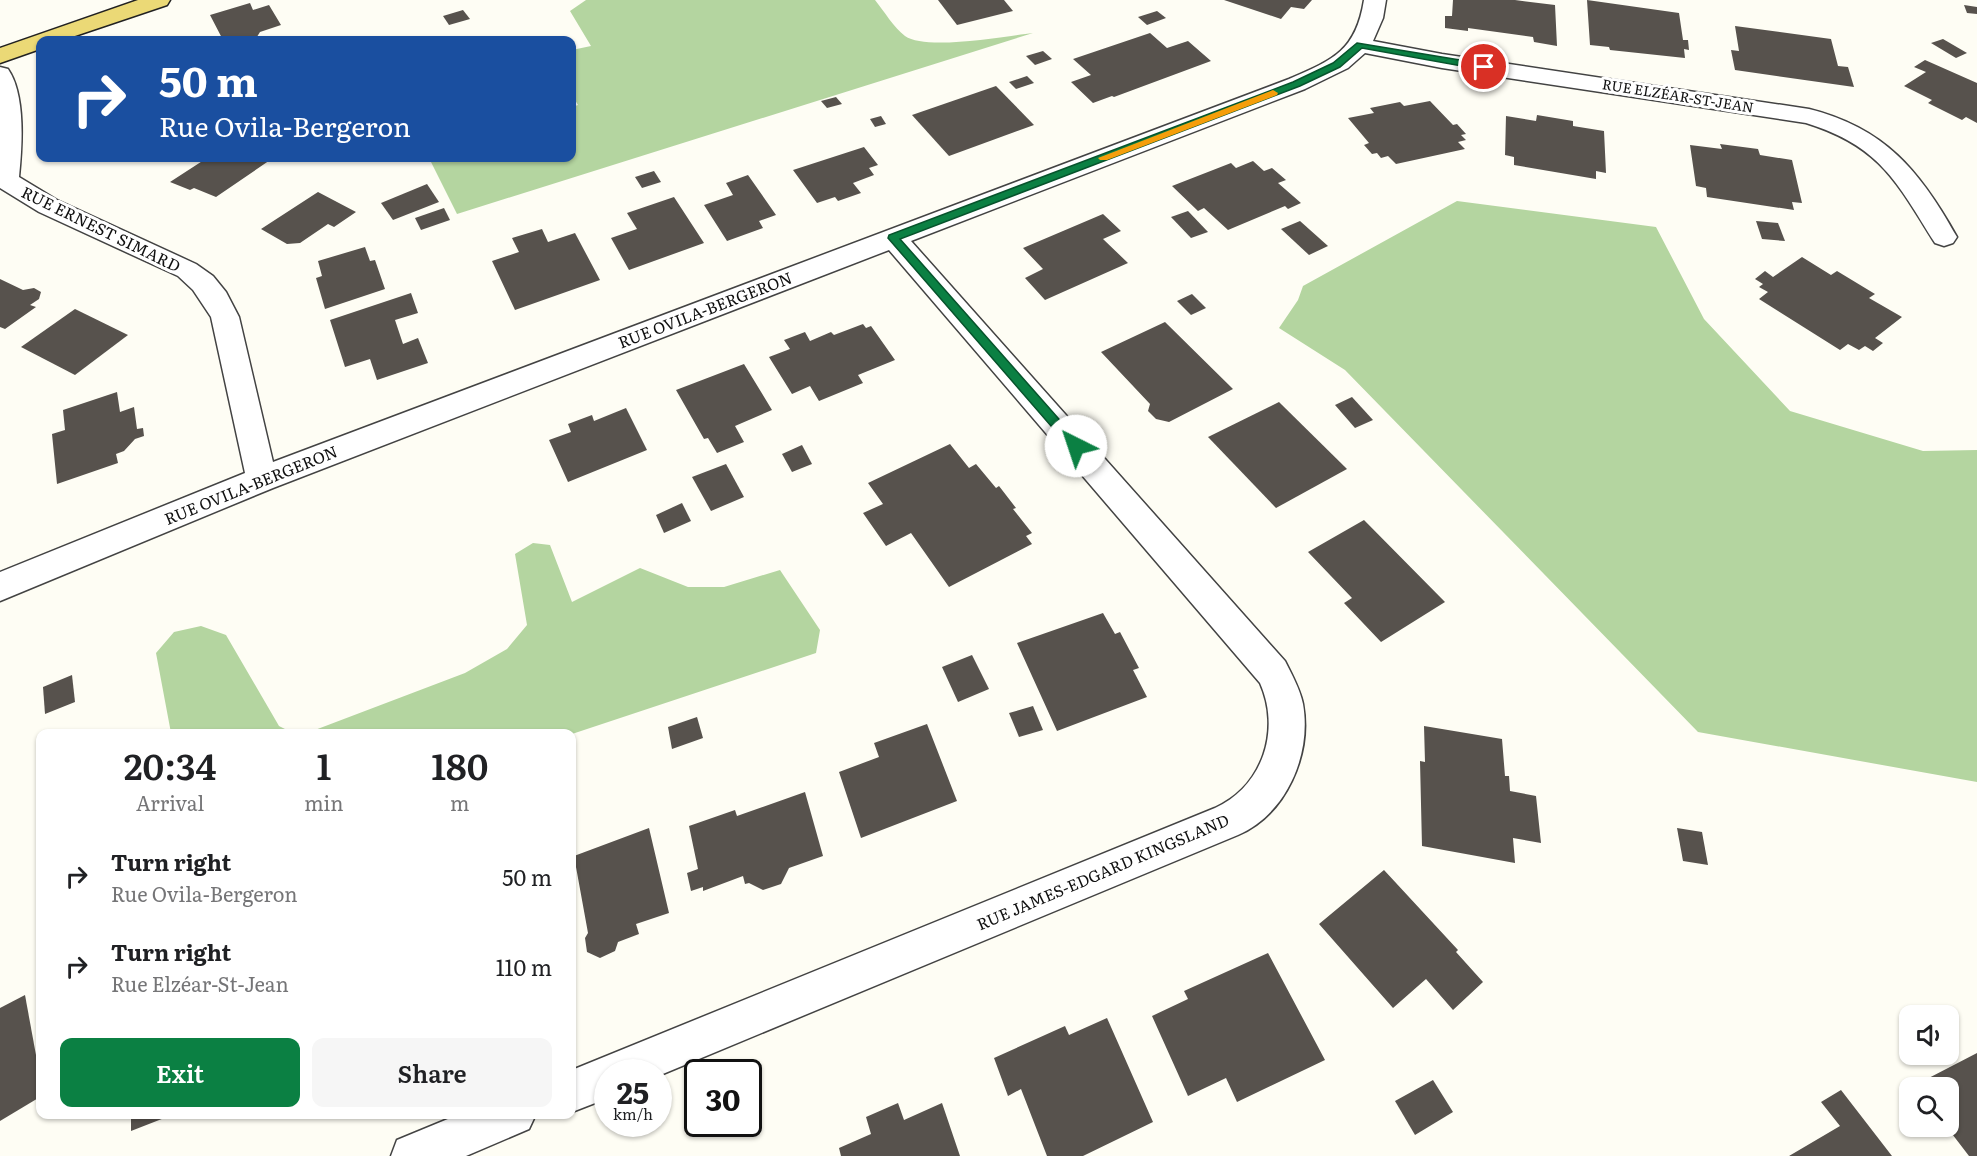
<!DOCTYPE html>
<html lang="en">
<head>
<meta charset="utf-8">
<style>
  body { margin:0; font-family:Literata,serif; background:#f6f6f6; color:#202124; height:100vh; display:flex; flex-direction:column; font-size:22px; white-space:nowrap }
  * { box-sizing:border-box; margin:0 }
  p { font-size:20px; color:#757577 }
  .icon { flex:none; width:33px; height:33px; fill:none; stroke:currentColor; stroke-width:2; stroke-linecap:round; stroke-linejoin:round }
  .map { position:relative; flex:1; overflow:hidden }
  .sheet { position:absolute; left:36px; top:729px; width:540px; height:390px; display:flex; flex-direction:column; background:#fff; border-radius:12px; box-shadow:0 2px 4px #0004 }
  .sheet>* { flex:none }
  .top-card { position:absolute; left:36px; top:36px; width:540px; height:126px; border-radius:12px; box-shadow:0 2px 4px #0004; background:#1a4fa0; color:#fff; overflow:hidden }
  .buttons { position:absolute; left:1899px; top:1005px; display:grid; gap:12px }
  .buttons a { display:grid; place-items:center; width:60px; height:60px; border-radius:12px; background:#fff; box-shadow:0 2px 4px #0004; font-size:30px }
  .speed { position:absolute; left:594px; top:1059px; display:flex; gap:12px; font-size:30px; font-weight:700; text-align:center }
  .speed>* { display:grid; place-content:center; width:78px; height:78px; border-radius:50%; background:#fff; box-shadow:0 2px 4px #0004; line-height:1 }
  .speed small { font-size:15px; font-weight:400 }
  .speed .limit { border:3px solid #111; border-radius:9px; background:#fff; color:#111 }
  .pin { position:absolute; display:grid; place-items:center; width:51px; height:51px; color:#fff; margin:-26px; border:3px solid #fff; border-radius:50%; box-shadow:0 2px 6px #0007 }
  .me { position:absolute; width:66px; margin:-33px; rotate:319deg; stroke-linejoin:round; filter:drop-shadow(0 0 4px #0008) }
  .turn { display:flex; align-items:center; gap:21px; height:126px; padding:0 24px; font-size:27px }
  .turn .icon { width:78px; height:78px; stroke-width:2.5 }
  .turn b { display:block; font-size:42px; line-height:51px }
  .eta { display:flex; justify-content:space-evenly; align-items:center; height:102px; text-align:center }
  .eta b { font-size:36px; font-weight:600; line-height:42px }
  .cta { display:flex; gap:12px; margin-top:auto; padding:12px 24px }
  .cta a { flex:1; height:69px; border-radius:12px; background:#0b8043; color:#fff; font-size:24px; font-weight:600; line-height:69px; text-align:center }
  .cta a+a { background:#f6f6f6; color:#202124 }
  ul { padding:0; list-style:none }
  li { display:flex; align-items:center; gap:18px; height:90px; padding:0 24px }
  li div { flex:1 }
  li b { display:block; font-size:22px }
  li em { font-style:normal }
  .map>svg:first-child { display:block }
</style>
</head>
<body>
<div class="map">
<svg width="1977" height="1156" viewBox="0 0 1977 1156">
  <rect width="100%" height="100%" fill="#fefdf4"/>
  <g fill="#b4d5a0">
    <path d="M 586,0 L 875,0 C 884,11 894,28 905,36 C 926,51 1005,36 1033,33 L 457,214 L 429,158 L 572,158 L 572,107 L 578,105 L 572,95 L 572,50 L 591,46 L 570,11 Z"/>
    <polygon points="1457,201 1656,227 1704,319 1790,411 1923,451 1977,450 1977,782 1698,732 1345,370 1279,328 1298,300 1303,286"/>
    <polygon points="533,543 550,545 572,602 640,568 688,587 724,587 780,570 820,630 816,653 572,734 307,733 465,673 507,649 527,625 515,554"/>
    <polygon points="201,626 226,635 279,726 293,733 171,733 156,653 174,632"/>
  </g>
  <g fill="#57524d">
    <polygon points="938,0 1004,0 1013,11 957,25"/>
    <polygon points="1224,0 1312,0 1304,9 1291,7 1281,19"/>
    <polygon points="1453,0 1515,0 1555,5 1557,46 1534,42 1533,37 1468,28 1468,31 1445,28 1445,16 1452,16"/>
    <polygon points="1587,0 1679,13 1683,40 1688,40 1689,50 1684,49 1685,58 1610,50 1609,47 1590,45"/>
    <polygon points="250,3 253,10 269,5 281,25 260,32 255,40 223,40 210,15"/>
    <polygon points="1964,5 1977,7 1977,14 1967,13"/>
    <polygon points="463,10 470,19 449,25 443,16"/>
    <polygon points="1157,11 1166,18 1147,25 1138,17"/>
    <polygon points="1735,26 1831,39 1838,66 1848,67 1854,87 1735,70 1731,50 1739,51"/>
    <polygon points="1150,33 1167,48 1188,41 1211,61 1114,97 1112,96 1093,103 1071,82 1091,75 1073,59"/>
    <polygon points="1943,39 1967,53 1956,58 1931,43"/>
    <polygon points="1043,51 1052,59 1035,65 1026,56"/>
    <polygon points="1925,60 1977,83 1977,123 1966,117 1962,120 1928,103 1932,100 1904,86 1926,72 1914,67"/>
    <polygon points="1027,76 1034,83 1016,89 1009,82"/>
    <polygon points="996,86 1034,125 949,156 912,115"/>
    <polygon points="836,97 842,104 827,108 821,101"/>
    <polygon points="1430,101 1453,125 1457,124 1466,134 1461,135 1466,140 1458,142 1465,149 1396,164 1388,156 1381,158 1377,153 1372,154 1364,145 1369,143 1348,118 1374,113 1370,108 1400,102 1404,106"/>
    <polygon points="1537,115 1573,121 1573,126 1604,131 1606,173 1596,171 1596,179 1514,165 1514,157 1505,155 1506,116 1536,121"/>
    <polygon points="881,116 886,124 875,127 870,119"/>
    <polygon points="1720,144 1758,149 1760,155 1792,160 1802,203 1792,202 1794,210 1707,197 1706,188 1696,186 1690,145 1722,149"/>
    <polygon points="864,147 878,165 869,168 874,175 853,183 861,193 838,201 835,197 817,203 793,170"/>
    <polygon points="207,158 273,158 216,197 194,188 190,190 170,182"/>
    <polygon points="1253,161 1264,171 1272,168 1286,180 1278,183 1301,203 1288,209 1285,206 1228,230 1204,208 1198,211 1172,186 1231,163 1236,168"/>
    <polygon points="654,171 661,182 642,188 635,177"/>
    <polygon points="748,175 776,215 759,221 763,228 727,241 704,205 733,195 726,183"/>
    <polygon points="427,184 439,202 393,220 381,203"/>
    <polygon points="318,192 356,212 334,227 328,224 300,243 287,244 261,229"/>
    <polygon points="674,197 704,243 629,270 611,238 637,229 627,213"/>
    <polygon points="444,208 450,220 421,230 415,218"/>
    <polygon points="1188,211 1208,232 1191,238 1171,217"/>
    <polygon points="1103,214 1121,231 1103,239 1128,263 1045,300 1025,278 1043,269 1023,248"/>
    <polygon points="1300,221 1328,246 1309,255 1281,229"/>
    <polygon points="1756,221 1778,223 1785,241 1762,239"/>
    <polygon points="542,229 548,242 575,233 600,280 515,310 492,261 519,252 512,238"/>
    <polygon points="365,247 370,261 375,260 385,289 325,309 316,278 322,276 318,261"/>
    <polygon points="1802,257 1831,275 1837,271 1875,294 1869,298 1902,317 1875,338 1883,343 1873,351 1865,346 1859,350 1848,344 1840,350 1759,299 1768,292 1759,287 1763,284 1755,279 1765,271 1773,277"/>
    <polygon points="0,279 23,290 34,288 41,292 39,299 30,305 36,307 5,329 0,327"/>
    <polygon points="411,293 418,313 395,320 403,344 418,338 428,363 377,380 370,359 345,367 330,320"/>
    <polygon points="1192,294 1206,308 1191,315 1177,301"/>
    <polygon points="75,309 128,335 75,375 21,347"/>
    <polygon points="1165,322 1233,389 1169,422 1156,419 1148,411 1150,404 1101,352"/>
    <polygon points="863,324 866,328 871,326 895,360 858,375 863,383 819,401 810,386 792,394 769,357 790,349 784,340 805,332 810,341 831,332 834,335"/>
    <polygon points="744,364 772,410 735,426 744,442 717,453 708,438 704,439 676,390"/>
    <polygon points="117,392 120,412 134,407 137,429 143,428 144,436 135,439 124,451 116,454 118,463 57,484 52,434 65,430 63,410"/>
    <polygon points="1352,397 1373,420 1355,428 1335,405"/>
    <polygon points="1279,402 1347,469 1276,508 1208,437"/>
    <polygon points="626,408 647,450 568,482 549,440 571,432 568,424 592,415 594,421"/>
    <polygon points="950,444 969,468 976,464 996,488 999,486 1016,508 1013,509 1032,533 1026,536 1032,544 949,587 911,533 886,546 863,513 883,504 868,483"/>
    <polygon points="802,445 812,464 792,472 782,454"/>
    <polygon points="726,464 744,497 711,511 692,477"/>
    <polygon points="682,503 691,521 664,533 656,515"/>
    <polygon points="1364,520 1445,602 1381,642 1344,603 1352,598 1308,552"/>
    <polygon points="1103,613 1115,634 1120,632 1139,668 1133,670 1147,697 1057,731 1017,643"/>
    <polygon points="972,655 989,689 958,702 942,667"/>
    <polygon points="72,675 75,702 45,714 43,687"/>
    <polygon points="1033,706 1043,730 1019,737 1009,713"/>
    <polygon points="697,717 703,738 672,749 668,727"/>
    <polygon points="927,724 957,801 861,838 839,772 879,757 874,743"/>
    <polygon points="1424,726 1502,739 1505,776 1509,776 1510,791 1536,796 1541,843 1513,838 1515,863 1422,846 1420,761 1425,762"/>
    <polygon points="805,792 823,856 789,868 781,884 763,890 749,883 745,884 743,876 703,891 703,887 691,891 687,873 698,869 689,826 735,810 737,816"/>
    <polygon points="649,828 669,913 636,924 639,934 618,942 615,951 600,958 587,952 585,938 588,933 574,856"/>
    <polygon points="1677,828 1702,832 1708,865 1683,861"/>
    <polygon points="1384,870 1458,950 1456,952 1483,982 1453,1010 1426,979 1393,1008 1319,924"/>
    <polygon points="1268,953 1325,1060 1237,1102 1226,1078 1188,1096 1152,1016 1188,999 1184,991"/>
    <polygon points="25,995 40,1077 40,1097 0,1121 0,1008"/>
    <polygon points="1107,1018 1153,1122 1083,1156 1047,1156 1021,1089 1008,1096 994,1058 1065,1026 1069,1035"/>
    <polygon points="1977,1053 1977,1156 1969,1156 1946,1126 1948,1126 1950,1119 1948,1088 1925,1088 1921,1082"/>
    <polygon points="1433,1080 1453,1112 1415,1135 1395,1101"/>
    <polygon points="1841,1090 1892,1156 1789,1156 1840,1126 1821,1102"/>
    <polygon points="898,1103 904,1120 942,1103 960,1156 841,1156 839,1148 871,1134 866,1117"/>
    <polygon points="131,1114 172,1114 172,1115 131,1131"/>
  </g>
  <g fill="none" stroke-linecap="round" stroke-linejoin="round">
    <defs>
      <g id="street">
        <path d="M 1364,0 L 1386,0 L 1383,18 L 1373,41 L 1442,54 L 1809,109 C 1885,128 1920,171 1957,237 L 1953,243 L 1944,246 L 1935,243 C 1896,181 1880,146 1806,123 L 1442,68 L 1365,53 L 1348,68 L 1305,89 L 911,241 L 1285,661 C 1292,675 1300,689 1303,704 C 1312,755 1286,814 1238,835 L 658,1076 L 658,1072 L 608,1072 L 608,1098 L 572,1112 L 572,1070 L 1215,808 C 1263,786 1281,730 1260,683 L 889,250 L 273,488 L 0,601 L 0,572 L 245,473 L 211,317 L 193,290 L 178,276 L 39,212 L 0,188 L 0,67 L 8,69 C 26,95 22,147 19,177 L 57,200 L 196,264 L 213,276 L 226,292 L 239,317 L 273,462 L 1289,79 C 1333,60 1356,51 1364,0 Z"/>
        <polygon points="460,1114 536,1114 529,1129 466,1156 391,1156 397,1140"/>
      </g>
      <polygon id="primary" points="138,0 170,0 167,5 63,40 40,40 40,49 0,63 0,48"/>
    </defs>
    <use href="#street" stroke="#434343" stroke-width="3"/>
    <use href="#primary" stroke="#212121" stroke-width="3"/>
    <use href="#street" fill="#fff" fill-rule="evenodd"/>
    <use href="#primary" fill="#ebd976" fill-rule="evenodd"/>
  </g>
  <polygon fill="#0b8043" stroke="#07532c" stroke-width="1.5" points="1357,43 1484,64 1489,67 1484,70 1362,48 1340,67 1300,86 900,239 1080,443 1082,446 1080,449 1071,449 888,238 889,235 1293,82 1333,63"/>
  <polygon fill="#f59e0b" points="1273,90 1278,93 1277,95 1107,160 1100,160 1098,158"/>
  <g text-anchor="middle" stroke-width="6" stroke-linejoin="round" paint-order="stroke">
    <g font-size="14" fill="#101010" stroke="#fff">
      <text transform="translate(1678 96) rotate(9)" y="5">RUE ELZÉAR-ST-JEAN</text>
    </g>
    <g font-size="16" fill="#101010" stroke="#fff">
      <text transform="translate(101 229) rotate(26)" y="6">RUE ERNEST SIMARD</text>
      <text transform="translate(705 310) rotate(-21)" y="6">RUE OVILA-BERGERON</text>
      <text transform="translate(251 485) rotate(-22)" y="6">RUE OVILA-BERGERON</text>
      <text transform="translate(1103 872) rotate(-23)" y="6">RUE JAMES-EDGARD KINGSLAND</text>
    </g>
  </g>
</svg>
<div class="buttons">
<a><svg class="icon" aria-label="sound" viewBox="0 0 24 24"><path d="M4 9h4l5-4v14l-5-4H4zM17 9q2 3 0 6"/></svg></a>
<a><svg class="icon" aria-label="search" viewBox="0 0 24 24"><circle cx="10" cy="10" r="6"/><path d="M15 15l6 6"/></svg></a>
</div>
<div class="speed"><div>25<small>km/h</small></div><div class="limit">30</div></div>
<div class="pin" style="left:1484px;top:67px;background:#d93025"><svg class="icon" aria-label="arrive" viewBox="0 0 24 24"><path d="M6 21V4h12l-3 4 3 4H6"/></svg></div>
<svg class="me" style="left:1076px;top:446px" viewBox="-20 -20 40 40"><circle r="19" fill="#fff"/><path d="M0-13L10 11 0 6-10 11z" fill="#0b8043"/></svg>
<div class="top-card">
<div class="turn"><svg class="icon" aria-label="right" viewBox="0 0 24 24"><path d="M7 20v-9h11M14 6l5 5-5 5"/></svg><div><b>50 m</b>Rue Ovila-Bergeron</div></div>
</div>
<section class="sheet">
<div class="eta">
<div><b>20:34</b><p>Arrival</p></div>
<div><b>1</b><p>min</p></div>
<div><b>180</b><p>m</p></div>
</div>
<ul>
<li><svg class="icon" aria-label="right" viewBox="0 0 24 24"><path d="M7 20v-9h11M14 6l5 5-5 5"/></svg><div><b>Turn right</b><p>Rue Ovila-Bergeron</p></div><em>50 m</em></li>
<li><svg class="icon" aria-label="right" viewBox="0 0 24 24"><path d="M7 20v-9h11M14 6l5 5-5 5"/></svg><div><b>Turn right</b><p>Rue Elzéar-St-Jean</p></div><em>110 m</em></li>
</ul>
<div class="cta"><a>Exit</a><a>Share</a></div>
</section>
</div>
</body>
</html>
